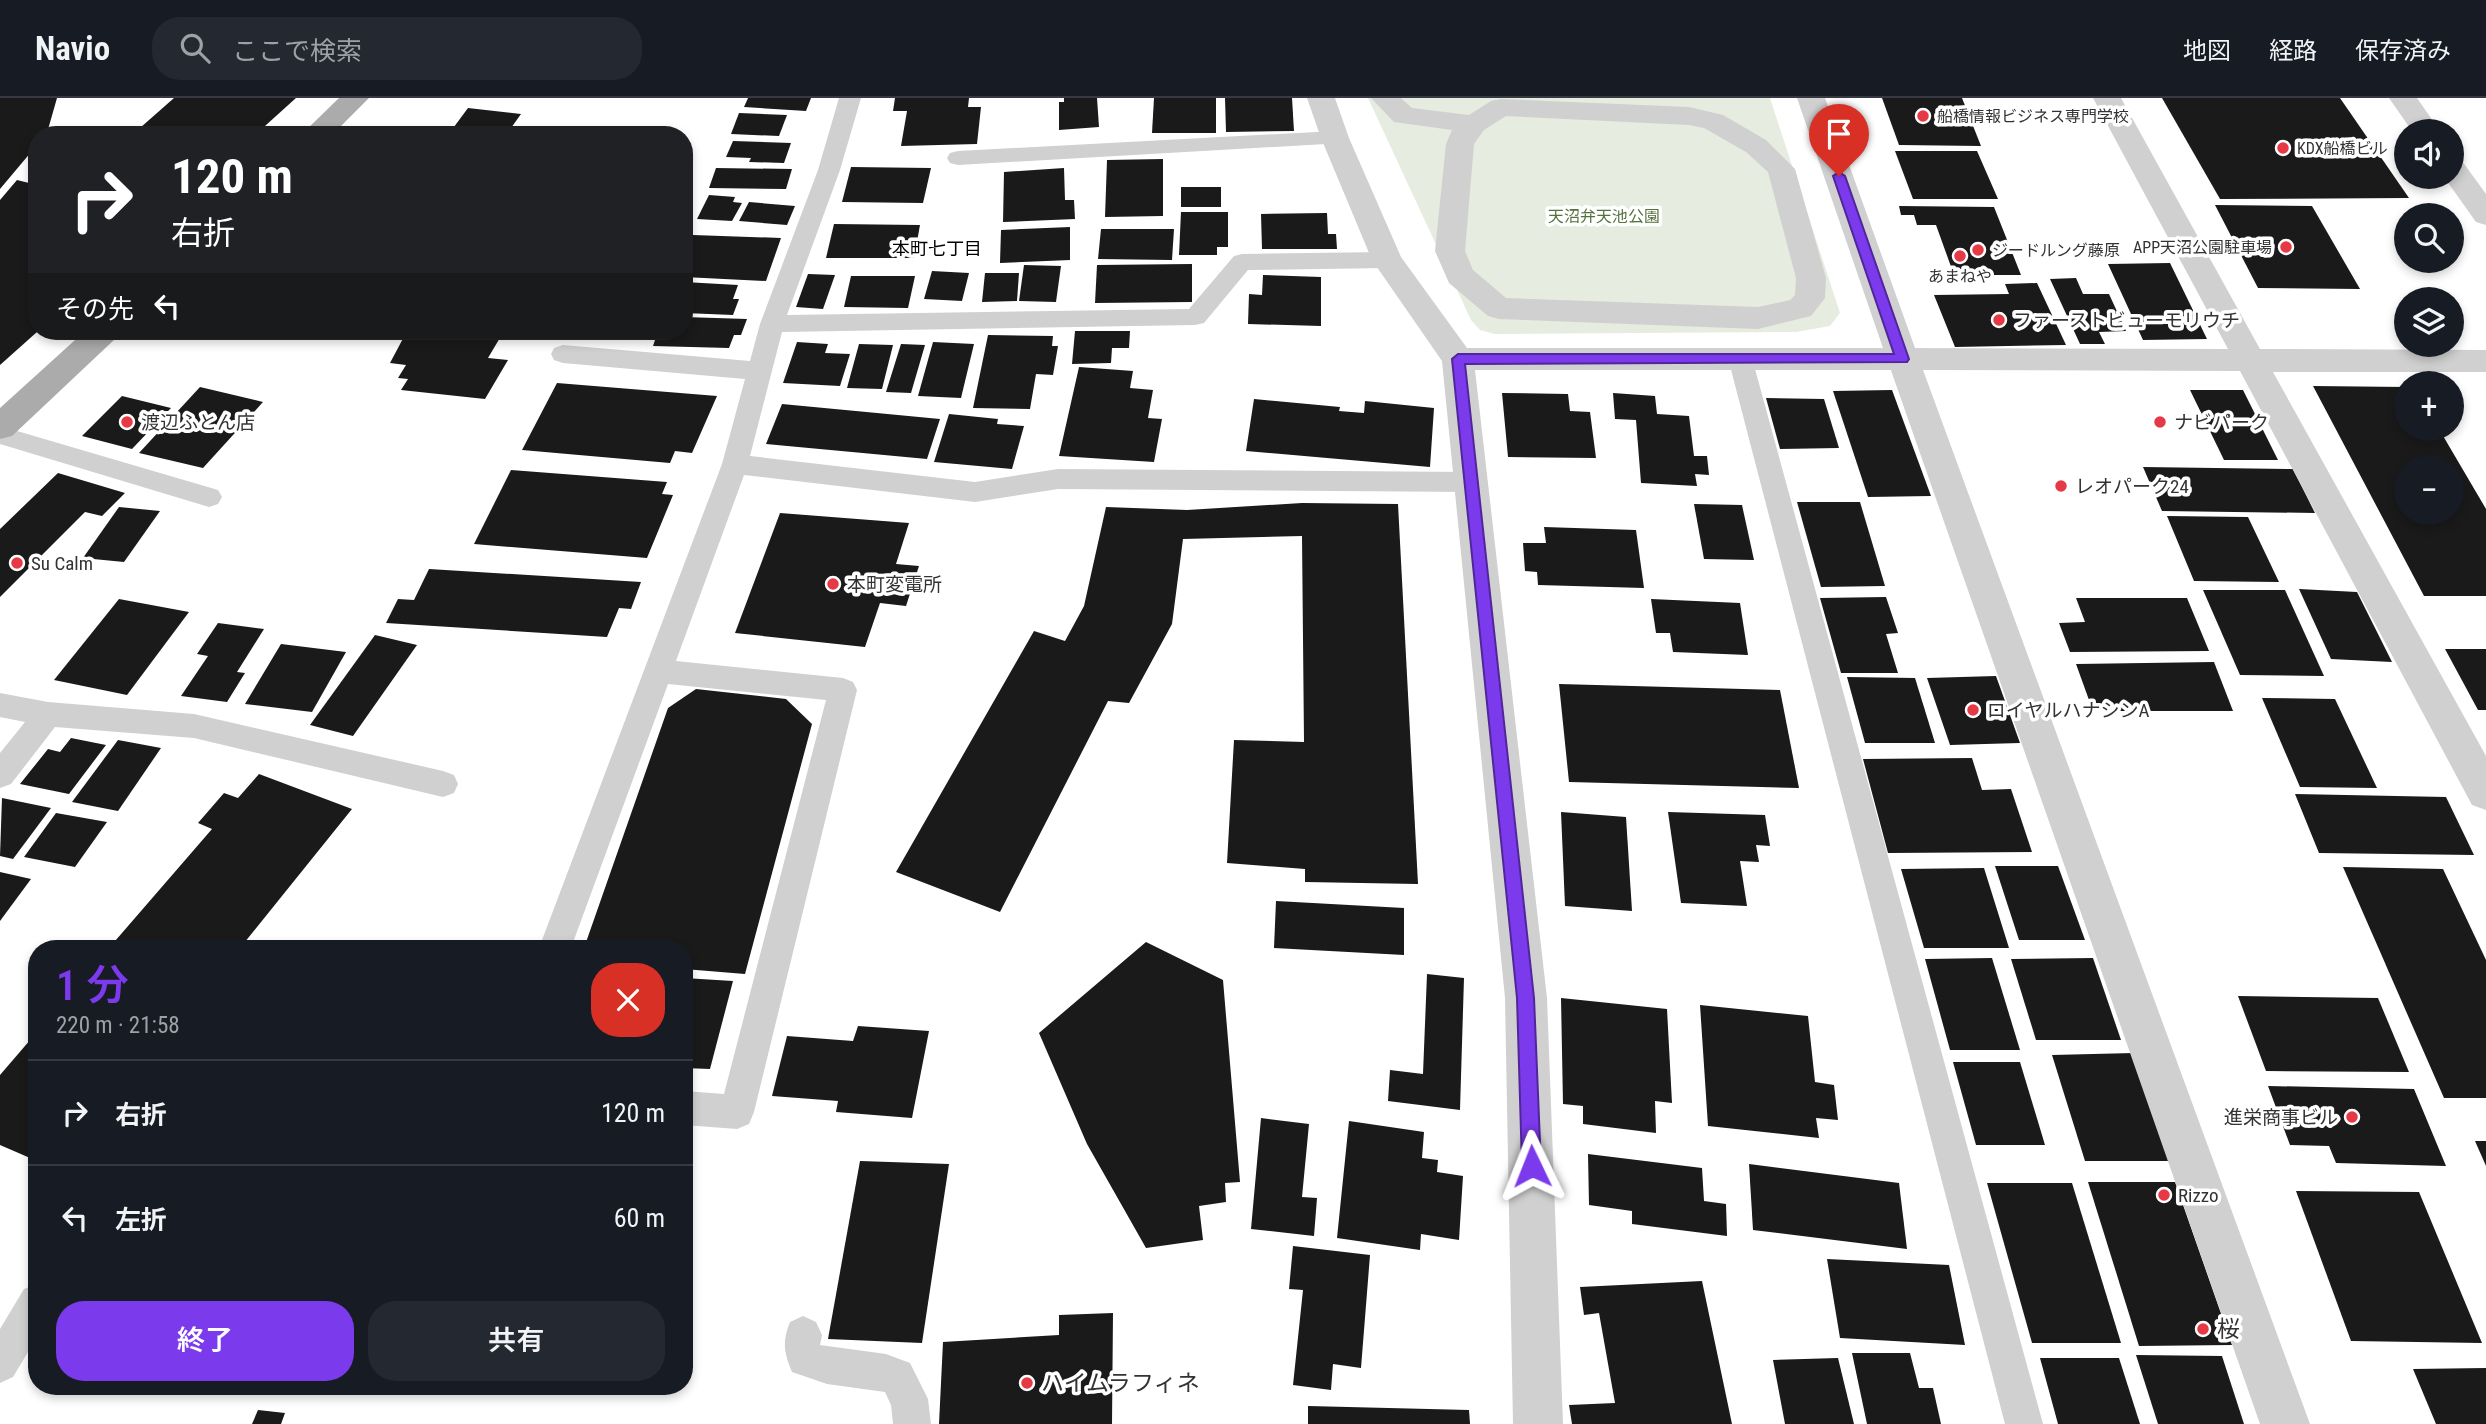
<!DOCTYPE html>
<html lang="ja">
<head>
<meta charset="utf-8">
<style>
  body { margin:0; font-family:"Roboto Condensed","Noto Sans JP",sans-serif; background:#242831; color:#f1f3f6; height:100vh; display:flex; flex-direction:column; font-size:26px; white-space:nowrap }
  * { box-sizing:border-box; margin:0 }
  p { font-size:23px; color:#9ea1a6 }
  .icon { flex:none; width:38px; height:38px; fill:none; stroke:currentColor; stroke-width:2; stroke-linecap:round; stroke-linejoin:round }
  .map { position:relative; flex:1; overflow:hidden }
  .sheet { position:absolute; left:28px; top:842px; width:665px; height:455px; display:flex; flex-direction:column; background:#171b24; border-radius:28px; box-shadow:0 4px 10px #0003 }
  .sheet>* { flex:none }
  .banner { position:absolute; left:28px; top:28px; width:665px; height:214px; border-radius:28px; box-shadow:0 4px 10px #0003; background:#202124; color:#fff; overflow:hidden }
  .fabs { position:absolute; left:2394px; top:21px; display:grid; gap:14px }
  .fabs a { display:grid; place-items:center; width:70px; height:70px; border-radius:50%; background:#171b24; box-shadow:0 4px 10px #0003; font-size:35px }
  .pin { position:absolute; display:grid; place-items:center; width:60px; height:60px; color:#fff; margin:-72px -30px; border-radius:50% 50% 50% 0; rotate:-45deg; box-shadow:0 0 7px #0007 }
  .pin .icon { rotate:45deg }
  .me { position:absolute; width:77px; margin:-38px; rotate:358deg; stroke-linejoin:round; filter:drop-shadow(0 0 5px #0008) }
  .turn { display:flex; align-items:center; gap:24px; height:147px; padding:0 28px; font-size:32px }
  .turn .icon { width:91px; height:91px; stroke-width:2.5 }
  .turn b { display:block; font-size:49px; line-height:60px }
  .then { display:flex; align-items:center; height:66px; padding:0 28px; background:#0003; gap:14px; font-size:26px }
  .round { display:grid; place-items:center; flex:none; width:74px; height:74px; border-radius:28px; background:#242831 }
  .head { display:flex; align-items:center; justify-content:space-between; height:119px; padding:0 28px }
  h1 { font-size:42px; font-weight:600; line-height:52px; color:#7c3aed }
  .button { display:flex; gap:14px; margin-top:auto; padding:14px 28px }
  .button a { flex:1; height:80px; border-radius:28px; background:#7c3aed; color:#fff; font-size:28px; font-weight:600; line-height:80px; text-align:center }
  .button a+a { background:#242831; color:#f1f3f6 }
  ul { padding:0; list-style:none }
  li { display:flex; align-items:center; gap:21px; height:105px; padding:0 28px; border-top:2px solid #363941 }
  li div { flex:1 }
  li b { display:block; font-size:26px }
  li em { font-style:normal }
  header { display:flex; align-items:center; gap:42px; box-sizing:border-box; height:98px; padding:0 35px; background:#171b24; border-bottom:2px solid #363941 }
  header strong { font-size:33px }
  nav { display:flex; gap:38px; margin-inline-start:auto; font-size:24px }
  .search { width:490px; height:63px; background:#242831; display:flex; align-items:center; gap:18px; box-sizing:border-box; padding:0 24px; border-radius:28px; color:#9ea1a6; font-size:26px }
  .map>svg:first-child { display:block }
</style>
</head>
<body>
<header>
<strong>Navio</strong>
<div class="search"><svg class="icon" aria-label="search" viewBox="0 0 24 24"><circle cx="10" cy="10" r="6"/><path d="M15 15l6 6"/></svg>ここで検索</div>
<nav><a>地図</a><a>経路</a><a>保存済み</a></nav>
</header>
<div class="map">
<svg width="2486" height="1326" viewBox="0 0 2486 1326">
  <rect width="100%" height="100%" fill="#fff"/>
  <polygon fill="#e6ecdf" points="1368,0 1770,0 1840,215 1830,228 1796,234 1495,236 1480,232 1471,222"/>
  <g fill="#1a1a1a" fill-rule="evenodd">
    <polygon points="0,0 57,0 47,35 37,37 37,47 0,91"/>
    <polygon points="174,0 296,0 255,37 132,37"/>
    <polygon points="748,0 811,0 806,13 744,9"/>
    <polygon points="895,0 969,0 968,9 981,9 977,46 901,48 907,13 893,13"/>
    <polygon points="1064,0 1097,0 1099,29 1059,32 1059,4 1064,4"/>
    <polygon points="1154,0 1216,0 1216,35 1152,35"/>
    <polygon points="1225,0 1292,0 1294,33 1226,34"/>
    <polygon points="1882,0 1962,0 1981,48 1899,47"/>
    <polygon points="2162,0 2340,0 2409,100 2220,101"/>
    <polygon points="468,10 521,16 506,37 448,37"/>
    <polygon points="739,15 787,17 779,38 731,36"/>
    <polygon points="733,43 791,45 784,65 749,64 751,60 726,59"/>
    <polygon points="1895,53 1977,53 1998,101 1913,101"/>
    <polygon points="1163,61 1163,118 1105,119 1107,62"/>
    <polygon points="851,69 931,70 923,105 842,104"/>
    <polygon points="716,70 792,71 786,91 709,90"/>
    <polygon points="1064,70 1065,102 1074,102 1075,121 1003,124 1004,74"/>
    <polygon points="17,82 37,87 37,234 0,267 0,102"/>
    <rect x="1181" y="89" width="40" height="20"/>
    <polygon points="709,97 735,99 733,104 742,105 732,123 697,121"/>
    <polygon points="749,104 795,108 787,127 739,123"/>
    <polygon points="2215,107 2312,108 2360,191 2258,190"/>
    <polygon points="1899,108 1994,109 2021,177 1954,177 1936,127 1917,127 1914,117 1901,117"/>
    <polygon points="1181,114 1228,114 1228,149 1217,149 1217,157 1179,157"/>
    <polygon points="1327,115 1328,136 1336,136 1337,151 1262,151 1261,116"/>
    <polygon points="834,126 920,127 914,160 826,160"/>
    <polygon points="1070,129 1070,162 1000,165 1001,132"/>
    <polygon points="1101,131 1174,131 1172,162 1098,161"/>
    <polygon points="693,137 781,140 766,183 684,179 684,158"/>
    <polygon points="2170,165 2207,241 2143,242 2108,166"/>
    <polygon points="1192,166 1192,204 1095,205 1097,167"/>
    <polygon points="1024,167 1061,168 1056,204 1019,203"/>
    <polygon points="932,173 969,175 962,203 924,201"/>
    <polygon points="985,175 1019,175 1017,203 982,204"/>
    <polygon points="808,176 835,177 823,211 796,209"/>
    <polygon points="1263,177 1321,179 1321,228 1248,226 1249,196 1262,197"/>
    <polygon points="851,178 915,178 908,210 844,209"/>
    <polygon points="2076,180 2083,196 2109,196 2126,233 2099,234 2105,246 2080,246 2050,181"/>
    <polygon points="684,184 738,187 733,201 739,201 733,217 684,215"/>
    <polygon points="2037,185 2066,247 1955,249 1934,197 2009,196 2005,186"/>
    <polygon points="684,219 747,221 741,237 734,237 729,250 653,248 658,233 684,233"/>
    <polygon points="407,233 504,233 488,260 508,262 485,301 401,292 408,281 398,280 406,267 390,265"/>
    <polygon points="1075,233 1130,233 1129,250 1112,250 1111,265 1072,266"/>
    <polygon points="988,237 1053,238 1052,248 1058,248 1053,277 1036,276 1030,311 973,310"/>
    <polygon points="797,244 828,246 825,255 850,256 840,288 783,285"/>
    <polygon points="933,244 974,246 961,300 918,298"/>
    <polygon points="859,246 893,247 882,291 847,290"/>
    <polygon points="901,246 925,247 911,295 886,294"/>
    <polygon points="1079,269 1133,273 1130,290 1153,292 1148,320 1162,321 1154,364 1059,358"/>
    <polygon points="557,285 717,298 692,355 675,353 670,365 522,352"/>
    <path d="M 2313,288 L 2406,289 L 2406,331 L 2439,331 L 2486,411 L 2486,498 L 2424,498 ZM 2406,369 L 2452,369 L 2452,415 L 2406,415 Z"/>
    <polygon points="200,289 263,304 203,370 139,355"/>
    <polygon points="1892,292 1931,398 1868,399 1833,293"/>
    <polygon points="2190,292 2243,292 2278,362 2224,362"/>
    <polygon points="1502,295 1568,296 1570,313 1590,314 1596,360 1508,359"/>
    <polygon points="1613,295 1655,298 1657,316 1689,318 1694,358 1707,358 1709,377 1695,376 1697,388 1641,385 1636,322 1615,321"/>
    <polygon points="122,298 171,310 132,351 82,338"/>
    <polygon points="1766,300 1824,301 1839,350 1780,351"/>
    <polygon points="1254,301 1340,309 1339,313 1364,315 1365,303 1434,310 1430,369 1246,353"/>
    <polygon points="782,306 940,321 927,361 766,346"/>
    <polygon points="949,316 998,321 997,326 1024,328 1012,371 934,364"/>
    <polygon points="2143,369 2293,371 2315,415 2162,413"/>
    <polygon points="511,372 667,384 662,396 673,397 647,460 474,446"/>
    <polygon points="58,375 125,395 102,418 85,414 0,499 0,431"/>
    <polygon points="1797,404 1860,404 1885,488 1821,489"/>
    <polygon points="1302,405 1398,406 1418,786 1305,784 1305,771 1227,765 1234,642 1304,644 1302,438 1183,441 1172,526 1129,605 1108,603 1000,814 896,774 1034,533 1065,543 1084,508 1106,409 1187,412"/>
    <polygon points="1694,406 1742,407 1754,462 1704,461"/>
    <polygon points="119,409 160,413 124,464 83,460"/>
    <polygon points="780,415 909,425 896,466 919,468 906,508 880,505 865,549 735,535"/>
    <polygon points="2167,418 2248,419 2279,484 2194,483"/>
    <polygon points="1544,429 1636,432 1644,490 1538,487 1537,474 1525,473 1523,445 1546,445"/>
    <polygon points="429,471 641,484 631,511 619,510 607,539 386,525 398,501 414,502"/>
    <polygon points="2299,491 2357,494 2392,564 2331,561"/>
    <polygon points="2203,492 2285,492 2324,578 2240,577"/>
    <polygon points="1886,499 1898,535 1886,536 1898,575 1841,575 1820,500"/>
    <polygon points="2076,500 2187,500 2209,553 2070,554 2059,525 2085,524"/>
    <polygon points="119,501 189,514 127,597 54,582"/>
    <polygon points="1651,501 1740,505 1748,557 1673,554 1670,535 1656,535"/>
    <polygon points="218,525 264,531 237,574 245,575 227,604 181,598 208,558 197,556"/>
    <polygon points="375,537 417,547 353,638 310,627"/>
    <polygon points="281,546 346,554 312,614 245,606"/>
    <polygon points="2445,551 2486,551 2486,612 2478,612"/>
    <polygon points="2214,564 2233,613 2093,613 2076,566"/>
    <polygon points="1996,578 2020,645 1950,647 1927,580"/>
    <polygon points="1847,579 1915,580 1935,645 1865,645"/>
    <polygon points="1559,586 1780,592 1799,690 1569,684"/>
    <polygon points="696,591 786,601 812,626 745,876 684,871 684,850 584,850 668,610"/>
    <polygon points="2262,600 2335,601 2377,690 2300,689"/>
    <polygon points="71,640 106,647 69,696 20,686 48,651 60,654"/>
    <polygon points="118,642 161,650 118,713 72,704"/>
    <polygon points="1972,660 1982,692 2011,691 2032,754 1888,755 1863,661"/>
    <polygon points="259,676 352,711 240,850 109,850 212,731 198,725 224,695 238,700"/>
    <polygon points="2295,696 2446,699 2474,757 2319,755"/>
    <polygon points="2,700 51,710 13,761 0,758"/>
    <polygon points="1561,714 1626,719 1632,813 1565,808"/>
    <polygon points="1668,714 1765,717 1770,748 1756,747 1759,764 1740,763 1747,808 1681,805"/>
    <polygon points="56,715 107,724 75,769 24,759"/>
    <polygon points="1995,768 2058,768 2085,842 2019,842"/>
    <polygon points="2343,769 2443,771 2486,862 2486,1000 2444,1000"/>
    <polygon points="1984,770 2009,850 1924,850 1901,771"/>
    <polygon points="0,774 31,781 0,823"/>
    <polygon points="1276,803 1404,810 1404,857 1274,850"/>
    <polygon points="1146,844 1223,882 1240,1084 1225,1085 1226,1104 1199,1108 1203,1142 1146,1150 1087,1046 1039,935"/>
    <polygon points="1992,860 2020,952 1950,952 1925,861"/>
    <polygon points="2093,860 2121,942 2036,942 2011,861"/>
    <polygon points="1427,876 1464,880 1460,1012 1388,1003 1390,972 1423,976"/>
    <polygon points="684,880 733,883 710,971 684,970"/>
    <polygon points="2238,898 2378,900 2409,974 2266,973"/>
    <polygon points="1561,900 1667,911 1672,1005 1655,1003 1656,1035 1583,1026 1583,1008 1563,1006"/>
    <polygon points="1700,907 1808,918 1815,984 1834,987 1838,1022 1816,1020 1819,1040 1708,1028"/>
    <polygon points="858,928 929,933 912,1020 836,1014 838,1003 772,998 787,938 853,943"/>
    <polygon points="37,934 37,1063 0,1047 0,977"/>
    <polygon points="2134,955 2170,1063 2085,1063 2052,957"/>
    <polygon points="1953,964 2020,964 2045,1047 1976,1047"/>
    <polygon points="2268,988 2414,991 2446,1068 2336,1065 2329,1048 2290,1047"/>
    <polygon points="1261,1020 1309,1026 1302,1099 1317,1100 1314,1138 1251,1131"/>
    <polygon points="1349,1023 1424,1034 1422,1060 1438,1062 1437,1074 1463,1078 1459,1142 1421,1136 1420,1152 1337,1140"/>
    <polygon points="2475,1043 2486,1043 2486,1068"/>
    <polygon points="1588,1056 1702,1070 1704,1103 1726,1106 1727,1138 1632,1126 1632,1113 1589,1107"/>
    <polygon points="860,1063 949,1066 922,1245 828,1241"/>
    <polygon points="1749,1066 1899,1085 1907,1151 1753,1132"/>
    <polygon points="2088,1084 2175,1084 2232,1247 2139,1248"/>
    <polygon points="1987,1085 2072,1085 2121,1245 2032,1245"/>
    <polygon points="2296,1093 2419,1094 2482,1245 2351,1243"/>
    <polygon points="1293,1148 1370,1157 1361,1270 1333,1266 1331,1292 1293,1287 1303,1192 1289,1191"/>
    <polygon points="1827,1161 1949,1167 1965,1247 1840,1240"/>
    <polygon points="1702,1183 1732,1326 1572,1326 1569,1307 1615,1305 1599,1215 1584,1217 1580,1189"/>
    <polygon points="1113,1215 1112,1326 939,1326 943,1244 1059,1237 1059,1217"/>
    <polygon points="1852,1255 1910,1255 1919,1290 1933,1290 1941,1326 1867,1326"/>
    <polygon points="2136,1257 2222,1258 2244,1326 2158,1326"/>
    <polygon points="1838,1260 1854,1326 1785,1326 1773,1262"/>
    <polygon points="2040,1260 2119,1260 2140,1326 2058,1326"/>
    <polygon points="2486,1270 2486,1326 2436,1326 2413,1271"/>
    <polygon points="1308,1308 1469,1312 1470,1326 1308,1326"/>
    <polygon points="258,1312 285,1315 281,1326 252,1326"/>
  </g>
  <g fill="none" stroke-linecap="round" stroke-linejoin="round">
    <g fill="#d0d0d0" fill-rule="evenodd">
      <polygon points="839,0 861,0 840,72 787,217 1189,211 1234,158 1242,156 1387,154 1395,156 1399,162 1395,168 1387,170 1248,172 1204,225 1195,227 782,234 750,358 975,384 1058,371 1471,374 1480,377 1484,384 1480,391 1471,394 1058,391 975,404 744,377 676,563 843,580 853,584 857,592 754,1014 749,1026 737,1031 684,1027 684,993 724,996 826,602 668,586 571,850 539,850 722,366 745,281 563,265 554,262 551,256 554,250 563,247 750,263 760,226 818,72"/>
      <polygon points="1335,33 1343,35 1346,40 1343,45 958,67 950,65 947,60 950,55 958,53"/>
      <polygon points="1740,251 1749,254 1752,260 2043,1326 2005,1326 1728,260 1731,254"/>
      <polygon points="0,328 218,392 222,399 218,406 209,409 0,346"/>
      <polygon points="0,595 48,604 194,616 443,673 454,677 458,686 454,695 443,699 194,640 55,629 11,686 0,690 0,655 25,624 0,619"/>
      <polygon points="37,1186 37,1239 13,1279 0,1285 0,1231 24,1191"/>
      <path d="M 803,1218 L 816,1224 L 822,1237 L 820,1247 L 886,1256 L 910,1265 L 928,1301 L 931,1326 L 893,1326 L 891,1307 L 885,1294 L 827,1286 L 792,1274 C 784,1254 782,1244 790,1224 Z"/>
    </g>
    <path fill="#d0d0d0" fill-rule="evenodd" d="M 1371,0 L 1401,0 L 1412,10 L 1469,17 L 1491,3 L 1501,1 L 1689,9 L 1723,17 L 1766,42 L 1795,71 L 1826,180 L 1825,200 L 1811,218 L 1758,231 L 1499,221 L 1488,218 L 1449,185 L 1435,153 L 1446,46 L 1452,32 L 1394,24 ZM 1506,18 L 1689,27 L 1704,30 L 1746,54 L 1768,74 L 1796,180 L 1795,197 L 1790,202 L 1758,209 L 1506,200 L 1473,172 L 1465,153 L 1474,46 L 1484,32 Z"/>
    <g fill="#d0d0d0" fill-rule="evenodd">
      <polygon points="2093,0 2121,0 2260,251 2486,252 2486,274 2273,274 2486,658 2486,712 2472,707 2240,273 1923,272 2310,1326 2260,1326 1887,261 1892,253 1903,250 2228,251"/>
      <polygon points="1526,880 1541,886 1547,900 1563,1326 1513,1326 1505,900 1511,886"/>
    </g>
    <g fill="#d0d0d0" fill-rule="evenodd">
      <polygon points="1307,0 1335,0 1349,40 1401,159 1467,250 1883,250 1797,0 1825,0 1919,261 1914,269 1903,272 1475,272 1547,900 1541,914 1526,920 1511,914 1505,900 1442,263 1372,162 1321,40"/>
      <polygon points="2389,0 2417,0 2440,33 2412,33"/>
      <polygon points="2452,60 2462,63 2486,96 2486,127 2476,124 2444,79 2452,79"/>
    </g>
    <g fill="#ababab" fill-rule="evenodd">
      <polygon points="339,0 369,0 332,37 301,37"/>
      <polygon points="85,233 120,233 115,241 12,338 0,341 0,310"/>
    </g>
  </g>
  <polygon fill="#7c3aed" stroke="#51269a" stroke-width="2" points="1839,74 1845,78 1909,261 1907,264 1465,266 1534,900 1541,1068 1538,1075 1532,1078 1525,1075 1522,1068 1517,900 1452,261 1458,256 1894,256 1833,78"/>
  <g fill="#e63946" stroke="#fff" stroke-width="2.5">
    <circle cx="1923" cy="18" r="7"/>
    <circle cx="2283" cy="50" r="7"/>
    <circle cx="2286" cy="149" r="7"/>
    <circle cx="1978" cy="152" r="7"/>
    <circle cx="1960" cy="158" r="7"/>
    <circle cx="1999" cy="222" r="7"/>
    <circle cx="127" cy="324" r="7"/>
    <circle cx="2160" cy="324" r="7"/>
    <circle cx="2061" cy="388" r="7"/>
    <circle cx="17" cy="465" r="7"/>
    <circle cx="833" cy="486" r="7"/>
    <circle cx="1973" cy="612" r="7"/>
    <circle cx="2352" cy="1019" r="7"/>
    <circle cx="2164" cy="1097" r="7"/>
    <circle cx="2203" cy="1231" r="7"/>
    <circle cx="1027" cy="1285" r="7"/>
  </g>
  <g text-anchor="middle" stroke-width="7" stroke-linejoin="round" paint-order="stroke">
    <g font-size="16" fill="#333" stroke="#fff" text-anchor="start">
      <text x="1937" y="24">船橋情報ビジネス専門学校</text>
      <text x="2297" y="56">KDX船橋ビル</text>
      <text x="2272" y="155" text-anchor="end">APP天沼公園駐車場</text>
      <text x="1992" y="158">ジードルング藤原</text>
      <text x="1960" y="184" text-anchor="middle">あまねや</text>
    </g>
    <g font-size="16" fill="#56703f" stroke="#fff">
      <text x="1604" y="124">天沼弁天池公園</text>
    </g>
    <g font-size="18" fill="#000" stroke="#fff">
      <text x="937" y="157">本町七丁目</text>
    </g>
    <g font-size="19" fill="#333" stroke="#fff" text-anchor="start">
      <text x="2013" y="229">ファーストビューモリウチ</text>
      <text x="141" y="331">渡辺ふとん店</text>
      <text x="2174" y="331">ナビパーク</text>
      <text x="2075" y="395">レオパーク24</text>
      <text x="31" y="472">Su Calm</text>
      <text x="847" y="493">本町変電所</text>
      <text x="1987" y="619">ロイヤルハナシンA</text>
      <text x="2338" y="1026" text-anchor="end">進栄商事ビル</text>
      <text x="2178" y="1104">Rizzo</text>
    </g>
    <g font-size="23" fill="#333" stroke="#fff" text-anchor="start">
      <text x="2217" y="1239">桜</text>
      <text x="1041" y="1293">ハイムラフィネ</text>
    </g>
  </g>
</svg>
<div class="fabs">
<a><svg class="icon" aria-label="sound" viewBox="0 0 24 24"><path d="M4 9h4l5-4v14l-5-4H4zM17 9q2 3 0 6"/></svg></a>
<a><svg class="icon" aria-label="search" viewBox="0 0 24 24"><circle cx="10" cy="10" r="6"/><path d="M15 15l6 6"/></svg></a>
<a><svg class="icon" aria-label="layers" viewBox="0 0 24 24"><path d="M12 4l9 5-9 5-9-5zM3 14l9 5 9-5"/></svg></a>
<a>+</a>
<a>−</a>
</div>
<div class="pin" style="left:1839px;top:78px;background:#d93025"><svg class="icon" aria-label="arrive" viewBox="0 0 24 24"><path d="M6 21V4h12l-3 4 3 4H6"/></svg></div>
<svg class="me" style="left:1532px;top:1068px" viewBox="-20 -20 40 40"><path d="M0-17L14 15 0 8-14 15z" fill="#7c3aed" stroke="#fff" stroke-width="4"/></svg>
<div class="banner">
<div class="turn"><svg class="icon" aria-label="right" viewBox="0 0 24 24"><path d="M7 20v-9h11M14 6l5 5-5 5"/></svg><div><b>120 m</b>右折</div></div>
<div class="then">その先<svg class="icon" aria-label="left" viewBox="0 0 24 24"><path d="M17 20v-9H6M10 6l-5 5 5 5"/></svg></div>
</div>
<section class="sheet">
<div class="head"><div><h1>1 分</h1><p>220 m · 21:58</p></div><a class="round" style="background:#d93025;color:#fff"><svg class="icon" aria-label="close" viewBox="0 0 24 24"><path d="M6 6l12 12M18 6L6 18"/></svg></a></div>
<ul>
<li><svg class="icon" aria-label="right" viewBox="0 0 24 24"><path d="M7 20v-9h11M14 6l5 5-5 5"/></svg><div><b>右折</b></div><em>120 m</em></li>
<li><svg class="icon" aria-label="left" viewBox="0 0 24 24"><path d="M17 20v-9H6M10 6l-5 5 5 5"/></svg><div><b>左折</b></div><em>60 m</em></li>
</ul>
<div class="button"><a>終了</a><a>共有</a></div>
</section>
</div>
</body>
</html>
